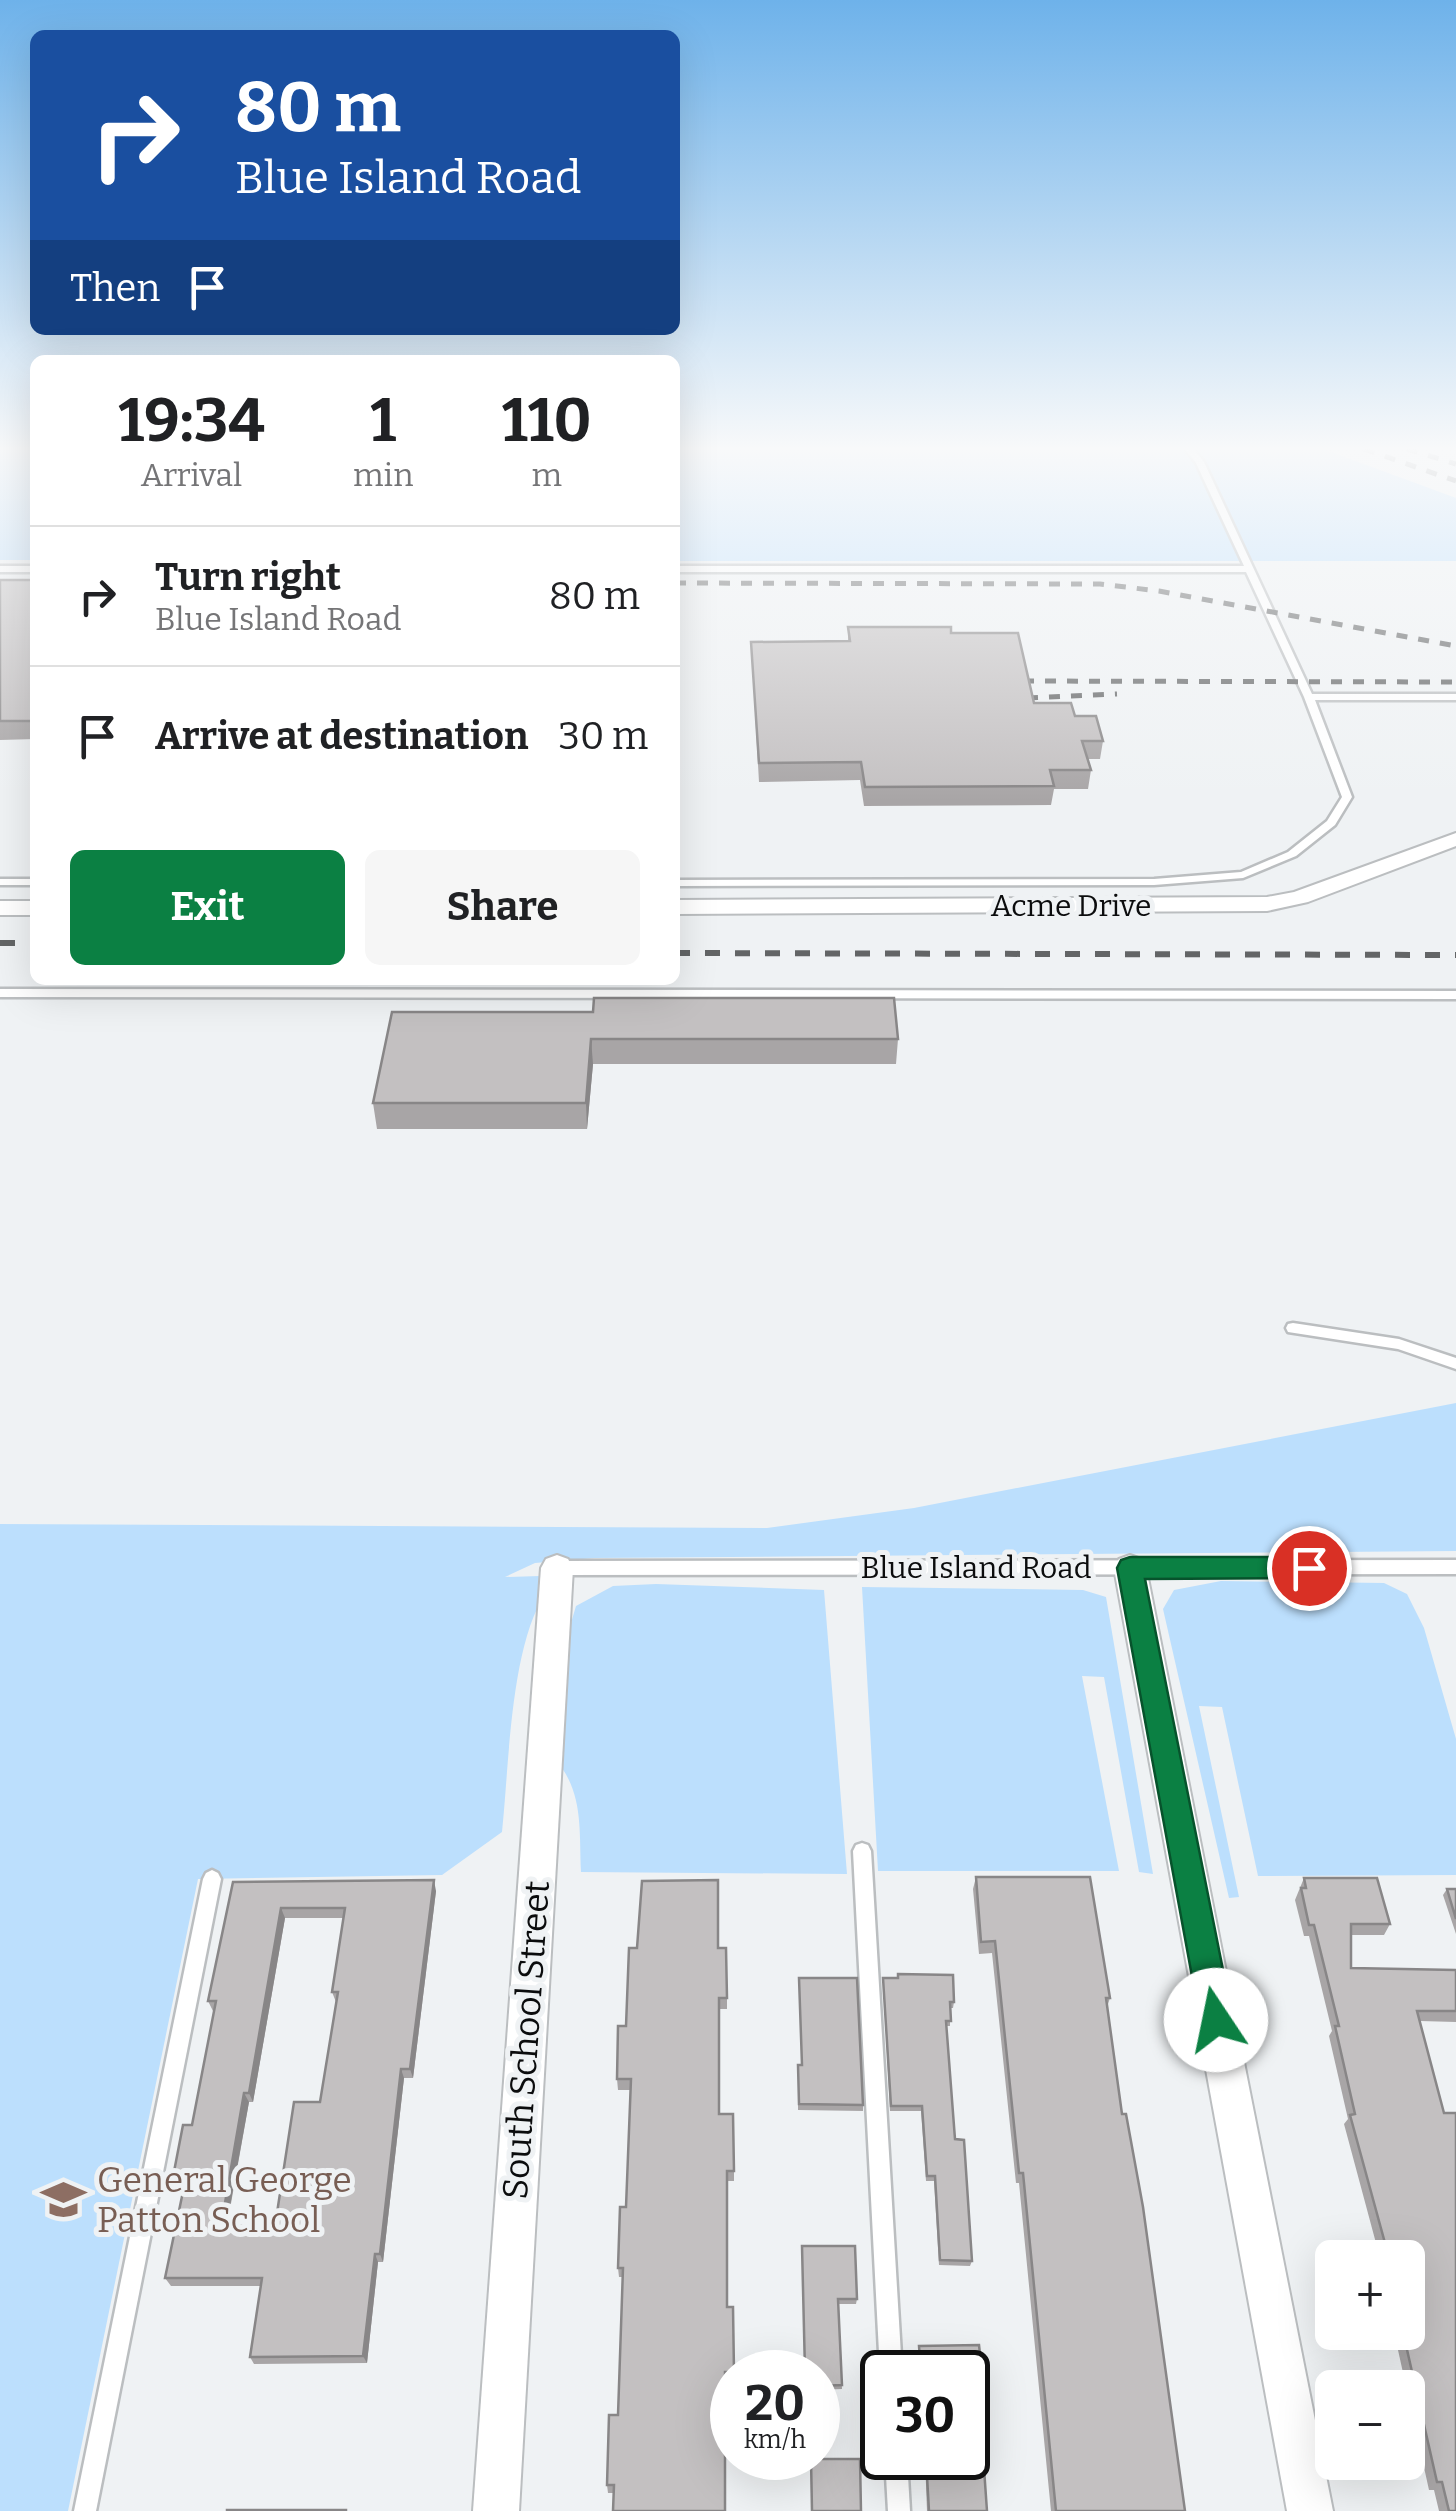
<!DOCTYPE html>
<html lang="en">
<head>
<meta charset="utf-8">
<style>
  body { margin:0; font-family:Bitter,serif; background:#f6f6f6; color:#202124; height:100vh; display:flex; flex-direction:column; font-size:38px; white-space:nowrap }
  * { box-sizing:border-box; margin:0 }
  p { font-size:32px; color:#757577 }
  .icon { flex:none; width:55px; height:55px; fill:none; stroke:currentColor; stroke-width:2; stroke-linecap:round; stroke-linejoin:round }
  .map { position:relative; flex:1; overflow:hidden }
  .details { position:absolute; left:30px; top:355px; width:650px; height:630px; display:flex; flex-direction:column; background:#fff; border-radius:15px; box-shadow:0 10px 40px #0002 }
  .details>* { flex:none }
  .top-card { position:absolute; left:30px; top:30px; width:650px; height:305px; border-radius:15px; box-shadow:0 10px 40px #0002; background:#1a4fa0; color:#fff; overflow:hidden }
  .controls { position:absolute; left:1315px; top:2240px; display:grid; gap:20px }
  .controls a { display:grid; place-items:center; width:110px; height:110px; border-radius:15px; background:#fff; box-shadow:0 10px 40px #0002; font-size:50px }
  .speed { position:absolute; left:710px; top:2350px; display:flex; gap:20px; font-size:50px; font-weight:700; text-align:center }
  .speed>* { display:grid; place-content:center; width:130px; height:130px; border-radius:50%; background:#fff; box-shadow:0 10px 40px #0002; line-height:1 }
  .speed small { font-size:25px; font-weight:400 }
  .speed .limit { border:5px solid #111; border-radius:15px; background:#fff; color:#111 }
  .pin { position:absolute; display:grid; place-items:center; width:85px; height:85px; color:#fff; margin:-42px; border:5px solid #fff; border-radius:50%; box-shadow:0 2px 10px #0007 }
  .me { position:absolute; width:110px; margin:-55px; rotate:349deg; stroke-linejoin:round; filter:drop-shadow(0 0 8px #0008) }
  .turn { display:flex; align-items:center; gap:35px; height:210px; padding:0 40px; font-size:45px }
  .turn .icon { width:130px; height:130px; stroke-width:2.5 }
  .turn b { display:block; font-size:70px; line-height:85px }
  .then { display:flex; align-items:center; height:95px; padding:0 40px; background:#0003; gap:20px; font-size:38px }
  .eta { display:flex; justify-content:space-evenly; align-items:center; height:170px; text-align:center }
  .eta b { font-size:60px; font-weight:700; line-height:70px }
  .cta { display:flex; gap:20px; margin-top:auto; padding:20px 40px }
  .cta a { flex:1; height:115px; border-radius:15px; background:#0b8043; color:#fff; font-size:40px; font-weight:700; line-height:115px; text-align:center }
  .cta a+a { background:#f6f6f6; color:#202124 }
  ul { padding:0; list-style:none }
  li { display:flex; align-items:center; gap:30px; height:140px; padding:0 40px; border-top:2px solid #e0e0e0 }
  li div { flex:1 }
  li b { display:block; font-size:38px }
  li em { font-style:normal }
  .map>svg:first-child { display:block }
</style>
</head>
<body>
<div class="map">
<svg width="1456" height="2511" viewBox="0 0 1456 2511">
  <rect width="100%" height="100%" fill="#eff2f4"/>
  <g fill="#bcdffd">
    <rect x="0" y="449" width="35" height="111"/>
    <polygon points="675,449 1323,449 1456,498 1456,561 675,561"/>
    <path d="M 1456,1403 L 1456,1551 L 595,1558 L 535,1563 L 505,1577 L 572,1575 C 564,1580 552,1585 546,1593 C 510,1645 509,1768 502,1832 L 442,1875 L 198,1879 L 68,2511 L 0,2511 L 0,1524 L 767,1528 L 914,1508 Z"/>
    <polygon points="1221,1581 1384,1583 1407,1594 1424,1628 1456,1739 1456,1875 1258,1876 1222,1707 1199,1706 1239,1897 1229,1898 1163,1609 1174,1590"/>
    <path d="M 656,1584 L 824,1590 L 847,1874 L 581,1872 C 579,1829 584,1791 554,1758 L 566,1640 L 576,1606 L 613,1586 Z"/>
    <polygon points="862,1587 1083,1590 1106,1597 1153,1874 1139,1872 1104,1677 1082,1676 1119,1871 878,1871"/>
  </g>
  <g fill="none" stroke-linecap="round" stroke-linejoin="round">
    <defs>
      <g id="service">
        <polygon points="1185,449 1194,449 1204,462 1312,694 1456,694 1456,700 1315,700 1352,797 1335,825 1296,856 1243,878 1154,885 675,886 675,880 1154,879 1241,872 1288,852 1327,821 1342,797 1304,697 1246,572 675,572 675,566 1244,566 1196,463"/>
        <rect x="0" y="566" width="35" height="6"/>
        <rect x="0" y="879" width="35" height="6"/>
        <polygon points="0,989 1456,991 1456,999 0,997"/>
        <polygon points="1293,1323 1399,1339 1456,1358 1456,1369 1398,1349 1288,1332 1286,1328 1288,1324"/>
        <polygon points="1456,1560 1456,1574 557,1575 551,1573 549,1568 551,1563 557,1561"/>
        <polygon points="862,1843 868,1845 871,1851 902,2372 882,2372 882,2378 880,2372 853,1851 856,1845"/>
        <polygon points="212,1870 218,1873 221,1879 96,2511 74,2511 203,1879 206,1873"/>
        <polygon points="885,2458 907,2458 910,2511 888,2511"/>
      </g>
      <g id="minor">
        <polygon points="1456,833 1456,846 1308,902 1267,911 675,914 675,900 1267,897 1294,892"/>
        <rect x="0" y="901" width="35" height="14"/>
        <polygon points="557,1555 568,1559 573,1568 519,2511 473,2511 541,1568 546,1559"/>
        <polygon points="1130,1555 1141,1559 1146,1568 1333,2511 1287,2511 1114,1568 1119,1559"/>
      </g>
    </defs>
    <use href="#service" stroke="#bbbec0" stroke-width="5"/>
    <use href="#minor" stroke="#bbbec0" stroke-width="4"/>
    <use href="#service" fill="#fff" fill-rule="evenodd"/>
    <use href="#minor" fill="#fff" fill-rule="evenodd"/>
    <g stroke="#636566" stroke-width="5" stroke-dasharray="11 11" stroke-linecap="butt">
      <polyline points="1364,449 1456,481"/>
      <polyline points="1407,449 1456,464"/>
      <polyline points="675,583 1100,584 1159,591 1456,646"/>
      <polyline points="1023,681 1456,682"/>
      <polyline points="1027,698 1117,694"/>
    </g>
    <g stroke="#636566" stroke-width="6" stroke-dasharray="15 15" stroke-linecap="butt">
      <polyline points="0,943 35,943"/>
      <polyline points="675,953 1456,955"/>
    </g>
  </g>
  <g fill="#a8a5a6" fill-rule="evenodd">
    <polygon points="0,580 35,580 35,739 0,740"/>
    <polygon points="848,627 951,633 1034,703 1075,716 1103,741 1100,759 1088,759 1091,770 1088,789 1054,789 1051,805 864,806 860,780 759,782 751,642 848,641"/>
    <polygon points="392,1012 898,1039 896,1064 593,1064 587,1129 377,1129 373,1103"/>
    <polygon points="976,1877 1110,1998 1107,2007 1122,2114 1185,2511 1051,2511 1019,2183 1016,2183 992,1953 979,1954 973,1889"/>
    <polygon points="1304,1878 1390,1924 1384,1935 1351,1935 1351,1968 1456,1970 1456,2022 1420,2021 1456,2511 1439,2511 1434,2490 1429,2490 1394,2332 1408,2332 1408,2258 1380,2258 1344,2124 1348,2119 1329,2036 1332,2031 1309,1936 1304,1936 1295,1900"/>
    <path d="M 233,1882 L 436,1891 L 413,2078 L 404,2078 L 383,2262 L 378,2262 L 367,2363 L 254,2364 L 250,2357 L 261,2286 L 171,2286 L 165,2278 L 183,2191 L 177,2191 L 172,2182 L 192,2125 L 214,2011 L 213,2011 L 208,2001 ZM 285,1918 L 344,1918 L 332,1992 L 336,2002 L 320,2102 L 275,2226 L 227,2226 L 249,2102 L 253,2102 Z"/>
    <polygon points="1447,1889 1456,1889 1456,1934 1443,1895"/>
    <polygon points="718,1948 727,1998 727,2009 719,2009 719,2114 734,2171 734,2181 727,2181 727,2307 732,2381 725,2381 614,2493 608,2493 607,2485 618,2415 623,2277 619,2277 618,2268 626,2207 630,2090 618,2090 617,2079 626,2026"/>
    <polygon points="883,1978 954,2002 953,2008 950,2008 950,2026 946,2026 955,2139 972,2261 970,2266 939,2265 934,2181 926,2181 921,2111 890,2111"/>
    <polygon points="798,2065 863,2105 863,2111 798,2110"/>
    <polygon points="801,2250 857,2299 856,2304 838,2304 842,2389 818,2390 818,2372"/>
    <polygon points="979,2345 985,2400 983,2404 968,2405 968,2372 919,2372 919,2346"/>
    <polygon points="925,2458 968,2458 987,2511 927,2511"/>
  </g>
  <g fill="#888687">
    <polygon points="591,1039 593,1064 587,1129 586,1103"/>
    <polygon points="434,1880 436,1891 413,2078 410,2069"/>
    <polygon points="281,1908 285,1918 253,2102 249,2093"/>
    <polygon points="401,2069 404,2078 383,2262 380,2254"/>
    <polygon points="244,2093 249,2102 225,2234 221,2226"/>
    <polygon points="375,2254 378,2262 367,2363 363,2356"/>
  </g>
  <g fill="#c3c0c1" stroke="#888687" stroke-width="2.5" fill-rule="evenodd">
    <rect x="0" y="580" width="35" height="141"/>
    <polygon points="848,627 951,627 951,633 1018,633 1034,703 1071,703 1075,716 1096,716 1103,741 1082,741 1091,770 1050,770 1054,786 865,787 861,762 759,763 751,642 850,641"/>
    <polygon points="594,998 894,998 898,1039 591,1039 586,1103 373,1103 392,1012 593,1012"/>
    <polygon points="976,1877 1090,1877 1110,1998 1106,1998 1122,2114 1126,2114 1143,2207 1185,2511 1056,2511 1023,2173 1019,2173 995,1941 981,1942"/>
    <polygon points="1304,1878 1377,1878 1390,1924 1351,1924 1351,1968 1456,1970 1456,2011 1417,2011 1444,2113 1456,2113 1456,2511 1449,2511 1442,2482 1437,2482 1403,2332 1408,2332 1408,2258 1393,2258 1392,2253 1388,2254 1350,2115 1355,2114 1335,2026 1339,2026 1314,1925 1309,1925 1301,1888 1306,1888"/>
    <path d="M 434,1880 L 410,2069 L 401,2069 L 380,2254 L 375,2254 L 363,2356 L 250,2357 L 262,2278 L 165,2278 L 185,2182 L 172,2182 L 183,2125 L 192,2125 L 216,2001 L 208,2001 L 233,1882 ZM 281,1908 L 345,1908 L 332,1992 L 338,1992 L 320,2102 L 294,2102 L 275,2226 L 221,2226 L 244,2093 L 249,2093 Z"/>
    <polygon points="718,1880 718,1948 726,1948 727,1998 719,1998 719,2114 733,2114 734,2171 727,2171 727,2307 733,2307 734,2372 725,2372 725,2511 613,2511 614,2485 607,2485 609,2415 618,2415 623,2268 618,2268 620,2207 626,2207 631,2079 617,2079 618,2026 626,2026 629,1948 637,1948 642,1881"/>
    <polygon points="1447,1889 1456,1889 1456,1919"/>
    <polygon points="898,1974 953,1975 954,2002 950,2002 951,2021 946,2021 955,2139 964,2140 972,2261 940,2260 935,2176 927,2176 922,2106 891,2106 883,1978 898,1978"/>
    <polygon points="799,1978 857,1978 863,2105 799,2104 798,2065 802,2065"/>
    <polygon points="802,2246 855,2246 857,2299 838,2299 842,2385 818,2386 818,2372 805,2372"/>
    <polygon points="979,2345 985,2400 968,2400 968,2372 921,2372 919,2346"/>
    <polygon points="968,2454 983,2454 987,2511 929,2511 926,2458 968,2458"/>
    <polygon points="811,2459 860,2459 861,2511 812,2511"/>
    <rect x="227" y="2510" width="119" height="1"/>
  </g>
  <linearGradient id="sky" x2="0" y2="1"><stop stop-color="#6eb2ea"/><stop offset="0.56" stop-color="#f8f9fa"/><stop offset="1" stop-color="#f8f9fa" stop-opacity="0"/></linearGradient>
  <rect width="1456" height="801" fill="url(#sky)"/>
  <polygon fill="#0b8043" stroke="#07532c" stroke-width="2.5" points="1130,1557 1309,1557 1318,1560 1322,1568 1318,1575 1309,1578 1145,1579 1233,2020 1228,2032 1216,2036 1205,2032 1200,2020 1117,1568 1121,1560"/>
  <defs>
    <symbol id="school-bare" viewBox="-9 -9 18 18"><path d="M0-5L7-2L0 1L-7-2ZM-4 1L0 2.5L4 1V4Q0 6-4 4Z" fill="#8d6e63" stroke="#eff2f4" stroke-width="2.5" paint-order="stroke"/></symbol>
  </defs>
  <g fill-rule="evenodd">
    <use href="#school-bare" x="32" y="2168" width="63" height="63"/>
  </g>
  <g text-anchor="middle" stroke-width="10" stroke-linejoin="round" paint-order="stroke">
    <g font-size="30" fill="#0b0c0d" stroke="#eff2f4">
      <text x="1071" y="916">Acme Drive</text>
      <text x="976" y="1578">Blue Island Road</text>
    </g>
    <g font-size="35" fill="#0b0c0d" stroke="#eff2f4">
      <text transform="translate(526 2040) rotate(-86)" y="12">South School Street</text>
    </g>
    <g font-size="35" fill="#785e54" stroke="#eff2f4" text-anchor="start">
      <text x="97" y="2192">General George<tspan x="97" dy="40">Patton School</tspan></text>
    </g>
  </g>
</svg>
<div class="controls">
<a>+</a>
<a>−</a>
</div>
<div class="speed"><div>20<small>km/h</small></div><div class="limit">30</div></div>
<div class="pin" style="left:1309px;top:1568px;background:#d93025"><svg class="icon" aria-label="arrive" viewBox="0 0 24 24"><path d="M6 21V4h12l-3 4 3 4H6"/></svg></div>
<svg class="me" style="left:1216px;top:2020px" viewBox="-20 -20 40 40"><circle r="19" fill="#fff"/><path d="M0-13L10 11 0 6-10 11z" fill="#0b8043"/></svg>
<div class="top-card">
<div class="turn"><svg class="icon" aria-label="right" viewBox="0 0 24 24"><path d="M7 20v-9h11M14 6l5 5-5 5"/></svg><div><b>80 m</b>Blue Island Road</div></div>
<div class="then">Then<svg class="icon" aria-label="arrive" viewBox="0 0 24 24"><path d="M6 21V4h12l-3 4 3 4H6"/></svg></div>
</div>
<section class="details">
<div class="eta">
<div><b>19:34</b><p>Arrival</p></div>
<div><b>1</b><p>min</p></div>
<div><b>110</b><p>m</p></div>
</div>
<ul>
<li><svg class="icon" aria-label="right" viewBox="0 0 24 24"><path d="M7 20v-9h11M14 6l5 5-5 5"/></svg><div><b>Turn right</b><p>Blue Island Road</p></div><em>80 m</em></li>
<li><svg class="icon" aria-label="arrive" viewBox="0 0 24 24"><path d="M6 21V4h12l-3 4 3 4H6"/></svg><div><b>Arrive at destination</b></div><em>30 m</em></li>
</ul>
<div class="cta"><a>Exit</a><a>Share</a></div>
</section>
</div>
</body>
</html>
